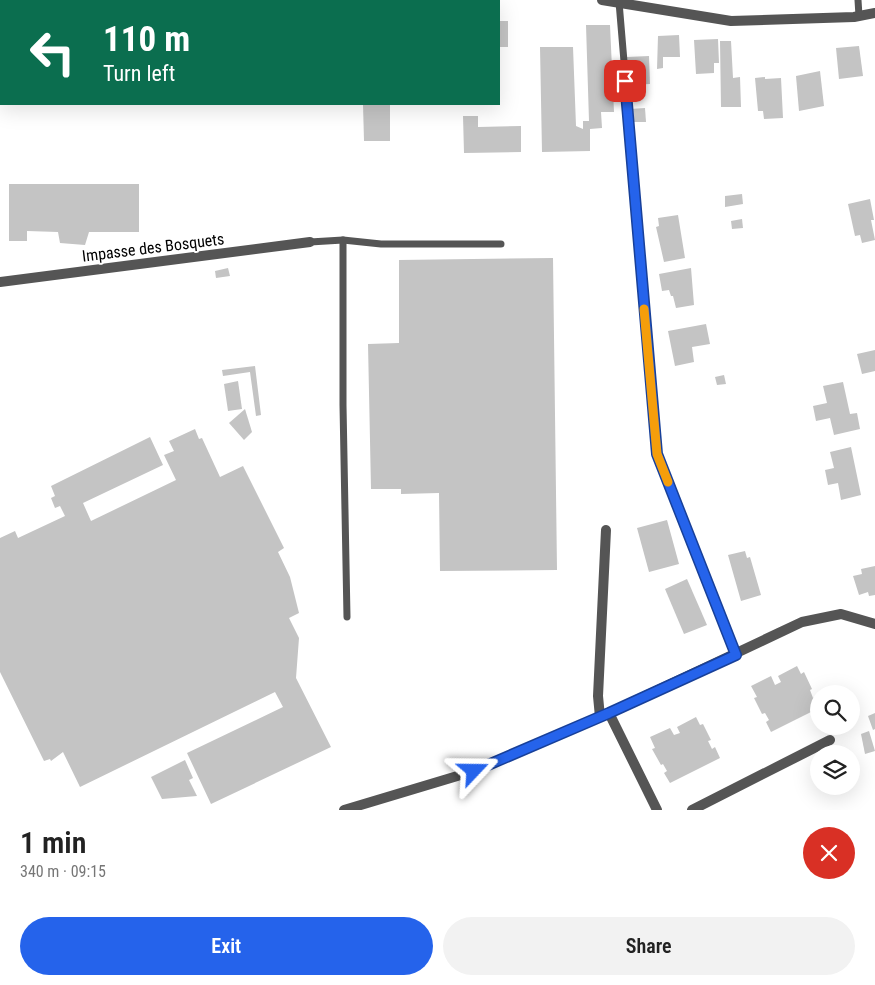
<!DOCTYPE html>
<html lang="en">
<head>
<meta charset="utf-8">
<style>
  body { margin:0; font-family:"Roboto Condensed",sans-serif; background:#f2f2f2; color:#222; height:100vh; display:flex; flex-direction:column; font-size:19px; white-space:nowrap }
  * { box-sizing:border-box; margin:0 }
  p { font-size:16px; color:#767676 }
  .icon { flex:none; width:28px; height:28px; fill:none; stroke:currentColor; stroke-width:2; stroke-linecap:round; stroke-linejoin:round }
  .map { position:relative; height:810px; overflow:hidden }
  .drawer { display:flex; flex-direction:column; background:#fff; flex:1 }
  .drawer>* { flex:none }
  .guide { position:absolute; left:0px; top:0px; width:500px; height:105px; box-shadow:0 5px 20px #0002; background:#0b6e4f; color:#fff; overflow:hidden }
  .tools { position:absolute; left:810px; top:685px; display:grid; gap:10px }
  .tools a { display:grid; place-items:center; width:50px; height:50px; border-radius:50%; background:#fff; box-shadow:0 5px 20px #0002; font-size:25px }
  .pin { position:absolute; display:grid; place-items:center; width:42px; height:42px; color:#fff; margin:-21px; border-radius:10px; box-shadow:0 2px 8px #0006 }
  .me { position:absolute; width:55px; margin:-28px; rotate:67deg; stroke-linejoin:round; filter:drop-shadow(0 0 4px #0008) }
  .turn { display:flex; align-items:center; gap:18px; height:105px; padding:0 20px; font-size:22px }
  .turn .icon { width:65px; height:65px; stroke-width:2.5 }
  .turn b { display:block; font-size:35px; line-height:42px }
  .round { display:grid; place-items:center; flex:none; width:52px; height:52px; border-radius:26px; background:#f2f2f2 }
  .headline { display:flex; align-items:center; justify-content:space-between; height:85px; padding:0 20px }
  h1 { font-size:30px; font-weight:600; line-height:38px }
  .cta { display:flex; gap:10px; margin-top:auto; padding:10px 20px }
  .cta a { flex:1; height:58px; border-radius:30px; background:#2563eb; color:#fff; font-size:20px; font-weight:600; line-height:58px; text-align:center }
  .cta a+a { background:#f2f2f2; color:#222 }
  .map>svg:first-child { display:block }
</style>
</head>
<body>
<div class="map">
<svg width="875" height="810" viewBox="0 0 875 810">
  <rect width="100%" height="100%" fill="#fff"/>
  <g fill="#c4c4c4">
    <rect x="499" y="21" width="9" height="26"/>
    <polygon points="586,25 610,25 614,112 601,112 602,128 590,129 590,151 542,152 540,47 573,47 576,126 583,129 583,121 589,121"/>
    <polygon points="679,35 680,57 663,57 663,68 657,69 658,36"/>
    <polygon points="718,39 719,63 714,63 714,73 696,74 694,40"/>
    <polygon points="720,41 731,41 733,78 740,77 741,107 721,107"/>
    <polygon points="859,46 863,76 839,79 836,48"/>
    <polygon points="649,56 650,84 628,85 627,57"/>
    <polygon points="820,71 824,106 799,111 796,76"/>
    <polygon points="765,77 765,79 781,78 783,118 764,119 763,111 758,111 755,78"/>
    <polygon points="363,104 390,104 390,141 364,141"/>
    <polygon points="645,108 646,122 629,122 629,109"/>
    <polygon points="463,116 478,116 478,127 521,126 521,152 464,153"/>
    <polygon points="9,184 139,184 139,232 89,232 85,245 60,243 58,232 27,231 27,241 9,241"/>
    <polygon points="742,194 743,204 725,207 725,196"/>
    <polygon points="870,199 874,220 871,220 875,240 862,243 860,235 855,236 848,204"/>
    <polygon points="678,215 685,258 664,262 656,227 659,226 658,218"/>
    <polygon points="742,219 743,228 732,229 731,221"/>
    <polygon points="553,258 557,570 440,571 439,493 401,494 401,489 371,489 368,344 399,343 399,260"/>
    <polygon points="228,268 230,276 216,278 215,271"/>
    <polygon points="691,268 694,305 676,308 673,296 671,296 669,290 662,291 659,274"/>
    <polygon points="706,324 710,344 692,347 694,362 675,366 668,331"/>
    <polygon points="875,350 875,371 862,374 857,354"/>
    <polygon points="255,366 261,415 256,416 250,372 223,376 222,370"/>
    <polygon points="724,375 726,384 717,385 715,377"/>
    <polygon points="238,381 242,409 228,411 224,384"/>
    <polygon points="843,382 850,414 857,413 860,429 834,435 830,418 816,421 813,406 827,403 823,386"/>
    <polygon points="245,409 252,432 244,440 229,423"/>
    <polygon points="195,429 199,439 202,438 220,477 243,466 284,548 278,552 290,577 299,613 289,618 299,638 296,678 331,747 211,804 187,753 283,707 275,692 80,787 63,752 51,761 50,759 44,761 0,672 0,538 15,531 18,538 65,516 60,506 55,508 51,498 55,496 51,486 150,437 163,465 83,503 91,521 176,480 164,455 174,451 169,441"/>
    <polygon points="851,447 861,495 841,500 838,483 828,485 825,470 834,468 830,452"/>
    <polygon points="667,520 679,564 649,572 637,528"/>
    <polygon points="745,551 747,558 750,557 761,595 741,601 728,555"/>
    <polygon points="875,566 875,595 869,596 868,592 859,595 853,576 862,574 861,569"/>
    <polygon points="687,579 707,625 684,634 665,589"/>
    <polygon points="797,666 801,674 804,672 812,689 810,690 813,698 816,696 819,701 819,708 771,732 766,722 769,720 765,713 762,714 754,698 757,697 751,686 771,676 775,685 781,682 778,676"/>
    <polygon points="875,713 875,729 873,730 868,716"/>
    <polygon points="696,717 700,725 703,724 711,740 708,741 712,749 715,747 720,758 670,783 664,773 667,771 663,764 661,765 652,749 655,748 650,737 670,728 674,735 680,733 677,727"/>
    <polygon points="869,731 875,751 865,754 861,734"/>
    <polygon points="185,760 193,778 189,780 197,796 162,799 151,777"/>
  </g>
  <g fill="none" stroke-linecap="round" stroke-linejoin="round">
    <g stroke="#555" stroke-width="7">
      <polyline points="858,0 859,16"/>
      <polyline points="619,2 657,454 736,655"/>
      <polyline points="343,240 343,405 347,617"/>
      <polyline points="310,242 343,240 381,244 501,244"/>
    </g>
    <g stroke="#555" stroke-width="10">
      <polyline points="602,0 731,21 854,17 875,13"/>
      <polyline points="0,282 310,242"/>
      <polyline points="609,713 657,810"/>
      <polyline points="600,717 598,696 606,530"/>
      <polyline points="344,810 474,771 609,713 802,622 841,614 875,624"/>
      <polyline points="692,810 830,740"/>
    </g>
  </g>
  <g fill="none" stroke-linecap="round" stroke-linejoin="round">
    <defs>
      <polyline id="route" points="474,771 609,713 736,655 657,454 625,81"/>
    </defs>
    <use href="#route" stroke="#184099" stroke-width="12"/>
    <use href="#route" stroke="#2563eb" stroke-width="9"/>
    <polyline stroke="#f59e0b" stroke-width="9" points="644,309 657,454 668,482"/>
  </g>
  <g text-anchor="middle" stroke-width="4" stroke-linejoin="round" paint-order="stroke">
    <g font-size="16" fill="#000" stroke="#fff">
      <text transform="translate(153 247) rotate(-7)" y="6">Impasse des Bosquets</text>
    </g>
  </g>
</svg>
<div class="tools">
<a><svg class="icon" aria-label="search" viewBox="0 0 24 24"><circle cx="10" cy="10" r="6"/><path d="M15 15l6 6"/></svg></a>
<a><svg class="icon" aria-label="layers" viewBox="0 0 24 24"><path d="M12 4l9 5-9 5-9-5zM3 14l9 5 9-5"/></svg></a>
</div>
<div class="pin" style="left:625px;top:81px;background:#d93025"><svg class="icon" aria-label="arrive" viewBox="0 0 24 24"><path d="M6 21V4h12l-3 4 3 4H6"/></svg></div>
<svg class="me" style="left:474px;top:771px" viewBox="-20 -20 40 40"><path d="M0-17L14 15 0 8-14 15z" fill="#2563eb" stroke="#fff" stroke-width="4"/></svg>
<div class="guide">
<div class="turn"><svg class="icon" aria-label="left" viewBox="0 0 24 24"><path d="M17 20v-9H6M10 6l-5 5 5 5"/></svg><div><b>110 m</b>Turn left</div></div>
</div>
</div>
<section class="drawer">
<div class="headline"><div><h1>1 min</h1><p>340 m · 09:15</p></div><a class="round" style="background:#d93025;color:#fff"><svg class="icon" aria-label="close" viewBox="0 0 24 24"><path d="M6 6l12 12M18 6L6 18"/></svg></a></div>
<div class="cta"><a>Exit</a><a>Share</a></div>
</section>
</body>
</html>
